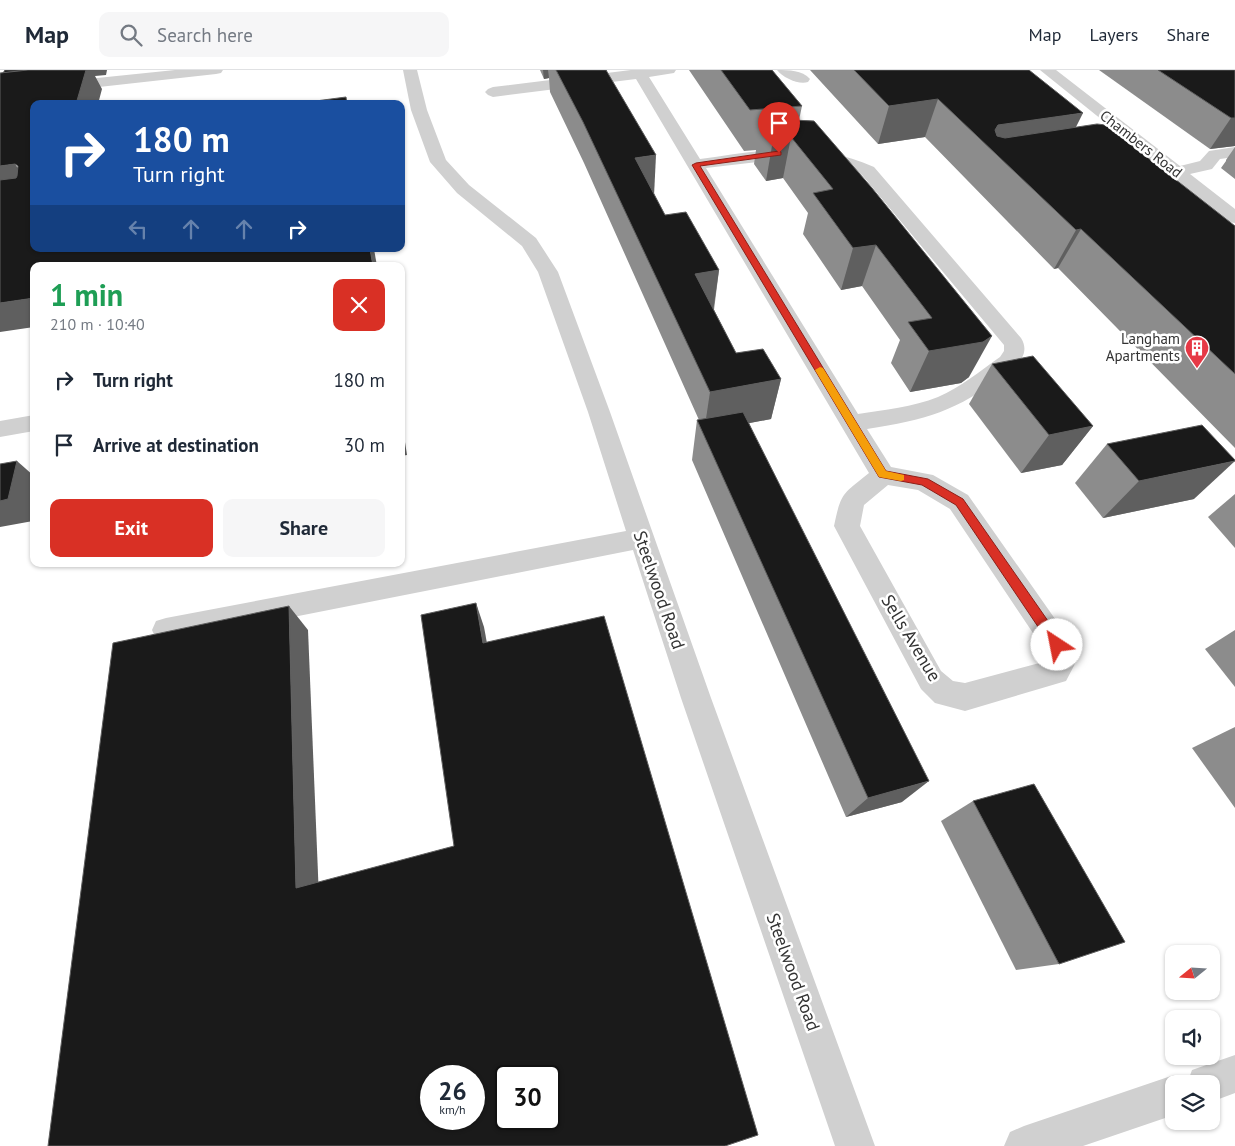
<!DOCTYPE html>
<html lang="en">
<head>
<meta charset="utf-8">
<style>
  body { margin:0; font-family:"PT Sans",sans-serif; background:#f6f6f7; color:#1f2937; height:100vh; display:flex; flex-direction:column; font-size:19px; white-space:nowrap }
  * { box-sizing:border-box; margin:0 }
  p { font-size:16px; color:#747a83 }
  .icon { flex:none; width:28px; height:28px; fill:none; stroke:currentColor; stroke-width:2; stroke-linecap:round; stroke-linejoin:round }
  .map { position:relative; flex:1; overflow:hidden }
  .side { position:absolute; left:30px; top:192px; width:375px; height:305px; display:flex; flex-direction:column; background:#fff; border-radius:10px; box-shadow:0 1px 4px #0004 }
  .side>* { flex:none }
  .guide { position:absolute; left:30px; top:30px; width:375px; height:152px; border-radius:10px; box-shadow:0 1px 4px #0004; background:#1a4fa0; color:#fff; overflow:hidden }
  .needle { width:32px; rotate:252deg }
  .tools { position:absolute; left:1165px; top:875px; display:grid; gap:10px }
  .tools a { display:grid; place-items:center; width:55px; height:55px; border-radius:10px; background:#fff; box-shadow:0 1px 4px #0004; font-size:25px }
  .speed { position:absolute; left:420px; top:995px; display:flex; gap:10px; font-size:25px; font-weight:700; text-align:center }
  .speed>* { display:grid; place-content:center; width:65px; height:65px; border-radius:50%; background:#fff; box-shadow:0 1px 4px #0004; line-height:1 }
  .speed small { font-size:12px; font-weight:400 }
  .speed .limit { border:2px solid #111; border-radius:8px; background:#fff; color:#111 }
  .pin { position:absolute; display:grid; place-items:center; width:42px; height:42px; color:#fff; margin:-51px -21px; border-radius:50% 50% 50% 0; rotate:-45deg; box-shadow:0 0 5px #0007 }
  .pin .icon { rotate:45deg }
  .me { position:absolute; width:55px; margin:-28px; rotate:326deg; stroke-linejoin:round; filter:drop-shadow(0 0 4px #0008) }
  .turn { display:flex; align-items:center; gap:18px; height:105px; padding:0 20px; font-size:22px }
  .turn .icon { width:65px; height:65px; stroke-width:2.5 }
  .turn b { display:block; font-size:35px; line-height:42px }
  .lanes { display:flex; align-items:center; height:48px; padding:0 20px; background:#0003; justify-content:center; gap:25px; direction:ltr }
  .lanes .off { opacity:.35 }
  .round { display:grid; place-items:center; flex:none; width:52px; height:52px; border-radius:10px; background:#f6f6f7 }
  .overview { display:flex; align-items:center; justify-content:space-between; height:85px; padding:0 20px }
  h1 { font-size:30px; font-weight:600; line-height:38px; color:#1e9e55 }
  .cta { display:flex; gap:10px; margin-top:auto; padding:10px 20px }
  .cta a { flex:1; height:58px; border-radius:10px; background:#d93025; color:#fff; font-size:20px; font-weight:600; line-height:58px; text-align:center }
  .cta a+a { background:#f6f6f7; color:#1f2937 }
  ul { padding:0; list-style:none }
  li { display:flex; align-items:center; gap:15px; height:65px; padding:0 20px }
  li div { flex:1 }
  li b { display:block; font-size:19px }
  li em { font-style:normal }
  header { display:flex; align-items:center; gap:30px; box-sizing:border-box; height:70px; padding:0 25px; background:#fff; border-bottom:1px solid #e0e1e3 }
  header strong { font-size:24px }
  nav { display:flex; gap:28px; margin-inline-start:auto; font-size:18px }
  .search { width:350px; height:45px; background:#f6f6f7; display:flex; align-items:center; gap:12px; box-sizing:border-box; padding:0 18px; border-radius:10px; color:#747a83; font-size:19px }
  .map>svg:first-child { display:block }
</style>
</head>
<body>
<header>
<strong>Map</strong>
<div class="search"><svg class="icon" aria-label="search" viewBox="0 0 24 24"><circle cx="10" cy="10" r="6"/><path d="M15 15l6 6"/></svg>Search here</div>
<nav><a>Map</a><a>Layers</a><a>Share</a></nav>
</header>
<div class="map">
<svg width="1235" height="1076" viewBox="0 0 1235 1076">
  <rect width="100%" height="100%" fill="#fff"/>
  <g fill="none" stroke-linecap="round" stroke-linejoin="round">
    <g fill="#d0d0d0" fill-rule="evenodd">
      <polygon points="175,0 223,0 221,3 216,4 0,28 0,18"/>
      <polygon points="403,0 417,0 427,40 446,90 469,115 536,168 558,202 610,342 711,628 875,1076 835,1076 681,628 633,480 166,572 156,569 152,560 156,551 166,548 626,461 588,342 538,202 522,176 457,123 430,92 411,40"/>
      <path d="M 631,0 L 676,0 L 674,3 L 649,7 L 700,89 C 764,80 813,70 874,97 L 1021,268 C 1031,284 1017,296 1005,305 C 956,341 926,350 867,359 L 891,397 L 933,405 L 968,425 L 1067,566 L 1077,590 L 1066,611 L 965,641 L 935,633 L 921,619 L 834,456 C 841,422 843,424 869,403 L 636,9 L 493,27 L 488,25 L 485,22 L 488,19 L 493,17 ZM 784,89 C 812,89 836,92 862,105 L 1004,275 L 1004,281 L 1000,287 C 980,301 961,317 938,327 C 913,337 884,340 858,344 L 706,98 ZM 888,415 L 918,420 L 950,439 L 1045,581 L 1048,589 L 1047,591 L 965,613 L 953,611 L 941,601 L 860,456 L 864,435 Z"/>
      <path d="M 777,0 C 789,0 802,0 810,9 L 808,12 C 799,15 783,8 777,0 Z"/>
      <polygon points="1040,0 1056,0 1180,96 1200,91 1209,81 1235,77 1235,87 1220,89 1212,99 1190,104 1235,139 1235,153 1229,152"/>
      <polygon points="34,345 34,361 0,367 0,351"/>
      <polygon points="1235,985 1235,1023 1211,1032 1211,1014 1174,1014 1174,1045 1083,1076 1004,1076 1010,1062 1024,1056 1174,1005 1188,1011 1192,1000"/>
    </g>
  </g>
  <g fill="#8c8c8c">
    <polygon points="540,0 607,0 607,2 654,124 665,145 719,200 714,240 736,283 781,309 771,349 749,353 902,732 846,747 692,390 697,350 699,350 584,93 550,22 549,8 544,9"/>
    <polygon points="689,0 772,0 802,36 799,50 814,51 969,307 961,313 910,322 891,293 900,270 862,216 841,220 803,164 808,143 783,108 766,111 754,94 756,80 744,81"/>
    <polygon points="810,0 1029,0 1076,57 1235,156 1235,378 1058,198 1054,199 925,67 878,74"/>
    <polygon points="1099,0 1235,0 1235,76 1210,79"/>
    <polygon points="1235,77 1235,109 1221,98 1226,91 1226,90"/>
    <polygon points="992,294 1093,356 1062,395 1021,403 969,334"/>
    <polygon points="1107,374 1194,429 1103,448 1075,413"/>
    <polygon points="1235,424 1235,478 1208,447"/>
    <polygon points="1235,560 1235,617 1205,579"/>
    <polygon points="1235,657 1235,738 1192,678"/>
    <polygon points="973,731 1059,894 1016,900 941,751"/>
  </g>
  <g fill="#5f5f5f">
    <polygon points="73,0 107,0 106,5 95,6 102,19 98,34 76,34"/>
    <polygon points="543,0 548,0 549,8 544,9"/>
    <polygon points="938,29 925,67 878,74 889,36"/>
    <polygon points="1083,43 1064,81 1002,90 995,60 998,55"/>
    <polygon points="1231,48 1235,48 1235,76 1210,79"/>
    <polygon points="791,67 783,108 766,111 773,70"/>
    <polygon points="656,85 654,126 635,88"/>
    <polygon points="15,94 34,120 0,125 0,96"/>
    <polygon points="1081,159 1058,198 1054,199 1076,160"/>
    <polygon points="876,175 862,216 841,220 853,178"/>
    <polygon points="370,179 374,179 377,196 373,196"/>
    <polygon points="719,200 713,242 695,204"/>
    <polygon points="34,228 34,257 0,262 0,233"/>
    <polygon points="992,266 969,307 961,313 910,322 929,281"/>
    <polygon points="781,309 771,349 704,362 710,322"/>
    <polygon points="401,346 407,385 401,386"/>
    <polygon points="1093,356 1062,395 1021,403 1049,365"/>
    <polygon points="17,391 34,406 34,447 33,451 0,457 0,431"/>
    <polygon points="1235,391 1194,429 1103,448 1139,411"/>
    <polygon points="476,533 484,557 491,595 483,573"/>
    <polygon points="289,536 308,560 319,828 296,818"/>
    <polygon points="929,711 902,732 846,747 868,728"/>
  </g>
  <g fill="#1a1a1a" stroke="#5f5f5f" fill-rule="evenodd">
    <polygon points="5,0 28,0 3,3"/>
    <polygon points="28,0 86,0 76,34 34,34 34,127 31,135 34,135 34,179 370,179 373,196 34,196 34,228 0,233 0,110 16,108 17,106 18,96 15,94 0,96 0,3"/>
    <polygon points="556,0 606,0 656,85 635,88 665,145 686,142 719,200 695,204 736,283 763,279 781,309 710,322 583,52"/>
    <polygon points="721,0 772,0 802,36 750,40"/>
    <polygon points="854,0 1029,0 1083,43 998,55 995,60 997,66 1005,68 1097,54 1106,55 1235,156 1235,304 1081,159 1076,160 938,29 889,36"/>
    <polygon points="1158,0 1235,0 1235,48 1231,48"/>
    <polygon points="346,27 347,34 293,34"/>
    <polygon points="792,50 814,51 872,118 992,266 983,272 929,281 908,252 932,248 876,175 853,178 813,123 833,119 791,67 773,70 761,53"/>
    <polygon points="1033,286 1093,356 1049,365 992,294"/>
    <polygon points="743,342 929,711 868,728 697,350"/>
    <polygon points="1202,355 1235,390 1235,391 1139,411 1107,374"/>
    <polygon points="17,391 8,429 0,431 0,394"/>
    <path d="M 476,533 L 483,573 L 604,546 L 758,1065 L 725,1076 L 48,1076 L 113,573 L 289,536 L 296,818 L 454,776 L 421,545 ZM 431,1006 L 474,1006 L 474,1049 L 431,1049 ZM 506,1006 L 549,1006 L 549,1049 L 506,1049 Z"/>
    <polygon points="1034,714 1125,872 1059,894 973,731"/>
  </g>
  <polygon fill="#d93025" stroke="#8d1f18" points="779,81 781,82 781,85 700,96 886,401 928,409 963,429 1062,571 1063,575 1062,579 1057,580 1053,579 956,435 922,415 879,407 692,95 696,93"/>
  <polygon fill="#f59e0b" points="820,297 823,298 886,401 904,405 904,410 901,411 879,407 815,300"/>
  <defs>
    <symbol id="building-pin" viewBox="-11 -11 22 30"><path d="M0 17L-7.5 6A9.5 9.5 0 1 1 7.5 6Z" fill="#e63946" stroke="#fff"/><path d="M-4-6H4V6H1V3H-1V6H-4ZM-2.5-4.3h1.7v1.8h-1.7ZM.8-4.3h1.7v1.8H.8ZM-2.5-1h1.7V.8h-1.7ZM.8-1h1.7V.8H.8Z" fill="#fff"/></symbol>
  </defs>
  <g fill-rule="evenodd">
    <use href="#building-pin" x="1183" y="264" width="28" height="38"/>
  </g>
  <g text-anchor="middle" stroke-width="5" stroke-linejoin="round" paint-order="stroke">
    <g font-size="15" fill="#333" stroke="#fff">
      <text transform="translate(1141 74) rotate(38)" y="5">Chambers Road</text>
    </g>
    <g font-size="15" fill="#333" stroke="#fff" text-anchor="end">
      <text x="1180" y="274">Langham<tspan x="1180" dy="17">Apartments</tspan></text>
    </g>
    <g font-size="18" fill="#333" stroke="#fff">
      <text transform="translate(659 520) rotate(71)" y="6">Steelwood Road</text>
      <text transform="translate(911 568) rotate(59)" y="6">Sells Avenue</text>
      <text transform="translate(793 902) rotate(70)" y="6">Steelwood Road</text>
    </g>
  </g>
</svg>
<div class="tools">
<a><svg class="needle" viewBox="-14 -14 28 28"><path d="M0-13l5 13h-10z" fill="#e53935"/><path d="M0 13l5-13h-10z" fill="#747a83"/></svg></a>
<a><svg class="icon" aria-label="sound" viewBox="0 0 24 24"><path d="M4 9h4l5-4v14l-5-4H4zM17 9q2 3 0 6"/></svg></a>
<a><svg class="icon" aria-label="layers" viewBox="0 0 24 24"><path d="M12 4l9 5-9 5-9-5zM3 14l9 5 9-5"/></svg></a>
</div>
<div class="speed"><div>26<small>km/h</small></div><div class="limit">30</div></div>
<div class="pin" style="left:779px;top:83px;background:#d93025"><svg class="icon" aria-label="arrive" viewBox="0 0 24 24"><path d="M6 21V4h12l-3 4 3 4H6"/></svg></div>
<svg class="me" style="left:1057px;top:575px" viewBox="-20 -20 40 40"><circle r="19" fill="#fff"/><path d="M0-13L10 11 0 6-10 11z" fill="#d93025"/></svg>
<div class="guide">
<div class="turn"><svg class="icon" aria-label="right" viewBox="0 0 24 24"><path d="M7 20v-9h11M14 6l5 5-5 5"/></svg><div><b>180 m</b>Turn right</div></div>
<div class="lanes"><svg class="icon off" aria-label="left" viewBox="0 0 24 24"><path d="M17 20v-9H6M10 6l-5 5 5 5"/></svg><svg class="icon off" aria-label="ahead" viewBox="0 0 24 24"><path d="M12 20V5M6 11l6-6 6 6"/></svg><svg class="icon off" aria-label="ahead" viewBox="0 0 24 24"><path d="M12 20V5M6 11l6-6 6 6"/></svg><svg class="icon" aria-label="right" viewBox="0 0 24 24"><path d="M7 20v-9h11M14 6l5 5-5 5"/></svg></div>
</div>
<section class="side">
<div class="overview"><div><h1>1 min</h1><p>210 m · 10:40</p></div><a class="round" style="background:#d93025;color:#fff"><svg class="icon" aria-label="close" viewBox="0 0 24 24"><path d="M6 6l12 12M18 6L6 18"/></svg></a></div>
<ul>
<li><svg class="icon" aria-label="right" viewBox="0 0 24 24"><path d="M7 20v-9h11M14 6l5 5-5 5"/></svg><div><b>Turn right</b></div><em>180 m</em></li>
<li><svg class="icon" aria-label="arrive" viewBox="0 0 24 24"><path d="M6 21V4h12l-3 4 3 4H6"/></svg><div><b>Arrive at destination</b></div><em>30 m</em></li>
</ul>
<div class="cta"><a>Exit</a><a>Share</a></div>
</section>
</div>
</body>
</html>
